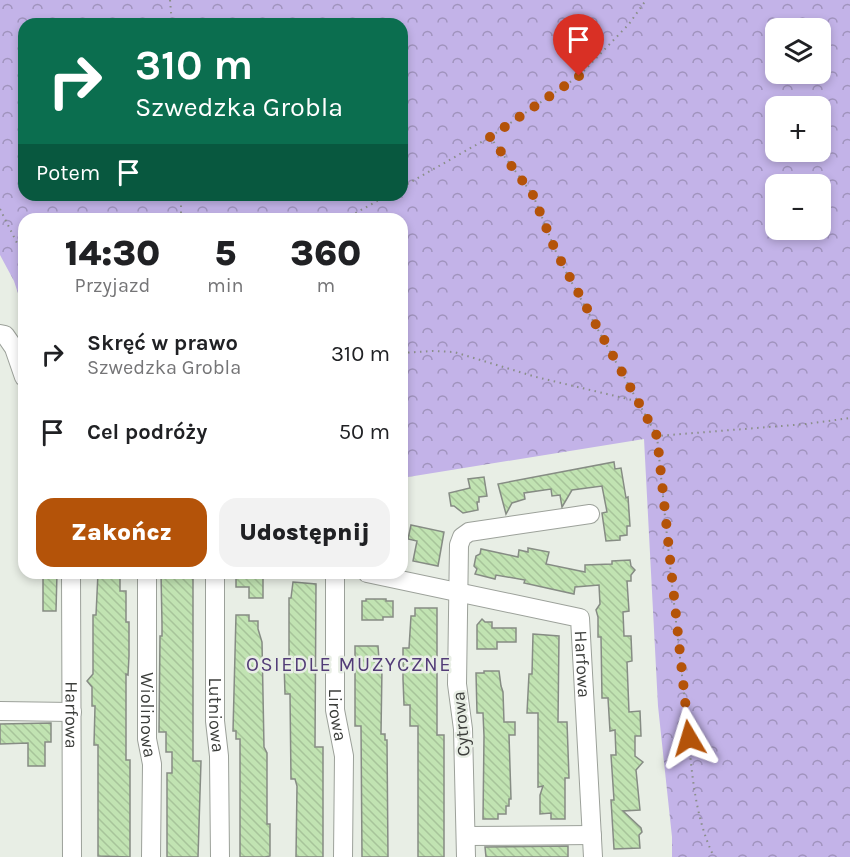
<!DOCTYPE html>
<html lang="pl">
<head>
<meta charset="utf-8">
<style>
  body { margin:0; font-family:Karla,sans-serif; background:#f2f2f2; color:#202124; height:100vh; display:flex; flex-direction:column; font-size:22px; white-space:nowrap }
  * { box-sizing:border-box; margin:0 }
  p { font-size:20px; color:#757577 }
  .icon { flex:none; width:33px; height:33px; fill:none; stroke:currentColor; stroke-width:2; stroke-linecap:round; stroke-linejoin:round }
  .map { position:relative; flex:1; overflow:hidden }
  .panel { position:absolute; left:18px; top:213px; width:390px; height:366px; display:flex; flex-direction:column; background:#fff; border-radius:18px; box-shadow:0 3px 9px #0003 }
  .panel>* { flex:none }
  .guide { position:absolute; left:18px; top:18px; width:390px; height:183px; border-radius:18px; box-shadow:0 3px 9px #0003; background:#0b6e4f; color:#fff; overflow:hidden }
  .controls { position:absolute; left:765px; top:18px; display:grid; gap:12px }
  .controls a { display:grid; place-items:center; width:66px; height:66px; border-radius:12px; background:#fff; box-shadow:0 3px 9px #0003; font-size:30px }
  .pin { position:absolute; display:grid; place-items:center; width:51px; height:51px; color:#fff; margin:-62px -26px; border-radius:50% 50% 50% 0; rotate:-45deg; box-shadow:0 0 6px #0007 }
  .pin .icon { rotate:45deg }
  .me { position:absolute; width:66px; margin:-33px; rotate:353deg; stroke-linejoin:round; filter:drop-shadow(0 0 4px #0008) }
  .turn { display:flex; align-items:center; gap:21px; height:126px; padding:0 18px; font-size:27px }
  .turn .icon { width:78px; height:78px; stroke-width:2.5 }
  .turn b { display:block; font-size:42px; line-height:51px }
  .then { display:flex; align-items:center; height:57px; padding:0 18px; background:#0003; gap:12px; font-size:22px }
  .eta { display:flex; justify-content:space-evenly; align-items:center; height:102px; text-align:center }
  .eta b { font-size:36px; font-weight:800; line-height:42px }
  .button { display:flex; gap:12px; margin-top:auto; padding:12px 18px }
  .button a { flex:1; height:69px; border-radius:18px; background:#b45309; color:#fff; font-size:24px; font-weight:800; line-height:69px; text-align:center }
  .button a+a { background:#f2f2f2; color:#202124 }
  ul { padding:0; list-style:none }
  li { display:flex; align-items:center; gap:18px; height:78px; padding:0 18px }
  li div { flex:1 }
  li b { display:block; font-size:22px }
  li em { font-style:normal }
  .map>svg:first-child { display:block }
</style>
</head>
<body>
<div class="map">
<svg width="850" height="857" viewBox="0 0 850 857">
  <defs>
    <pattern id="forest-crowns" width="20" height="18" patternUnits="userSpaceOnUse" patternTransform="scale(1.5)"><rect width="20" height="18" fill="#c3b3e8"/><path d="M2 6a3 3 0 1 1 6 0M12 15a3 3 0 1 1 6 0" fill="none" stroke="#a093bd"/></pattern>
    <pattern id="building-back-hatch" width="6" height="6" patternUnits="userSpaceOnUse" patternTransform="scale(1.5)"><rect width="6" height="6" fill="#c1e3b2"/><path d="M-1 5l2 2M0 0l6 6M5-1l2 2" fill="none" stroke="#a7c49a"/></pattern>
  </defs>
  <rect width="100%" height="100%" fill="#e8eee5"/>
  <path fill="url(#forest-crowns)" fill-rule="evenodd" d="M 0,0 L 850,0 L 850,857 L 672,857 L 672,837 L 658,706 L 644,439 L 402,478 L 402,219 L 24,219 L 24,312 L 14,281 L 0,255 ZM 24,24 L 402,24 L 402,195 L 24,195 ZM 776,28 L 820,28 L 820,74 L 776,74 ZM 776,106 L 820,106 L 820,152 L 776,152 ZM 776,184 L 820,184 L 820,230 L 776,230 Z"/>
  <g fill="url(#building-back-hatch)" stroke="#868c84" stroke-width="1.5">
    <polygon points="614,462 615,469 621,468 626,498 628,497 630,526 627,526 627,535 620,536 620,540 606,541 602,513 607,512 602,486 572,490 562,507 560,495 552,496 551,489 524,493 525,499 512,503 506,514 498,484"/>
    <polygon points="484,477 487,496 479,497 479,502 477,502 478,510 463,513 454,506 451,506 449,493 470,488 468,479"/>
    <polygon points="411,525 444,532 438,566 413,561 417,541 408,539"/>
    <polygon points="528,548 549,552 546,564 585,572 585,565 612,564 612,561 630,560 631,566 635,570 631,575 631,581 627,581 629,611 623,612 624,636 631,636 632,661 627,662 629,712 640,711 641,736 635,736 635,756 643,762 636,770 640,810 623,811 641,828 642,832 639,835 640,848 614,849 611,800 614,800 611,755 616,755 615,730 610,731 608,698 602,698 601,637 598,637 598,617 596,610 600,604 599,585 575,587 574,594 524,583 525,580 496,575 495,579 475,574 477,569 474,566 476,556 480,554 481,549 518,557 519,550 528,552"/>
    <polygon points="43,573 57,573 56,611 43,611"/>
    <polygon points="98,573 120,573 120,591 126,591 126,622 129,622 129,656 128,675 126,674 126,760 130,760 130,857 98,856 98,745 94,745 95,706 92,706 92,687 87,681 93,674 93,615 96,615"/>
    <polygon points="161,573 193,573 193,761 201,761 198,857 167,857 167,773 172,773 172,752 166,752 166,732 159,732 160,636 162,636 162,624"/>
    <polygon points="236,573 263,573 263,598 249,598 249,587 236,587"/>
    <polygon points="293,582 316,584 315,747 323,747 323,857 296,857 297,786 295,779 291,779 290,694 285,694 284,662 289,662 289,598 291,598"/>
    <polygon points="366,599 386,599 386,601 393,601 393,617 383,617 383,620 362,620 362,601 366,601"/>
    <polygon points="415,608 437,608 437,735 444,735 444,857 418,857 418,726 410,726 410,705 404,705 403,679 403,648 409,648 411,616 415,616"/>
    <polygon points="236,615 249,615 249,621 258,621 258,629 262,642 264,747 267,753 267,824 270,824 270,856 265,857 240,857 240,739 236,739 236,731 233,731"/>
    <polygon points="482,619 485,622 492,622 492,628 516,628 516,642 497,642 497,649 477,649 477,625"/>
    <polygon points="533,634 559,636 558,722 567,722 569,778 565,778 565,819 551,819 551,813 540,814 540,795 543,786 538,787 538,713 527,713 529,674 532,674"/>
    <polygon points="355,646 378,646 379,660 382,667 381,734 385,734 385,740 387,740 388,857 362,857 361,726 355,726"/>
    <polygon points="484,671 499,671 501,686 503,692 504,722 515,722 515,735 509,735 511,799 509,799 509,806 506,806 506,814 498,814 498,819 483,819 484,736 483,713 477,713 476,673 484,673"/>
    <polygon points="51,723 51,742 45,742 45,766 28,766 28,743 0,744 0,724"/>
    <polygon points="568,846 568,857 486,857 485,847"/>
  </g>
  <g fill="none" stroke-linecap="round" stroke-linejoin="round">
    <defs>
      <g id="minor">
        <polyline points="0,334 5,335 14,348 24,377"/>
        <path id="s1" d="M 71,573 L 72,857"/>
        <path id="s2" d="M 147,573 L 147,739 L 152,764 L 151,857"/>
        <path id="s3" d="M 215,573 L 215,721 L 219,756 L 220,857"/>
        <path id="s4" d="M 335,573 L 335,710 L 344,756 L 343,857"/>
        <path id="s5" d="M 367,573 L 580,618 L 593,857"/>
        <polyline points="0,711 72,712"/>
        <polyline points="466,836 592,835"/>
        <polyline points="466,857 463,729 457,684 459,545 462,537 469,532 590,514"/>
      </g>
    </defs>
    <use href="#minor" stroke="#9ca19a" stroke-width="20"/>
    <g stroke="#8a8e89" stroke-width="2" stroke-dasharray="1.5 4.5" stroke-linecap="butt">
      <polyline points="170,0 172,24"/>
      <polyline points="490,137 533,195 556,252 567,274 657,436 806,424 850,418"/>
      <polyline points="402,187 490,137 579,76 629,24 646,0"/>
      <polyline points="0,209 24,257"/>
      <polyline points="181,219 181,195"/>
      <polyline points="345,219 388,195"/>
      <polyline points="402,353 432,351 454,352 536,377 636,401"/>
      <path d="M 657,436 C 666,527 675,618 686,709 C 691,758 692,812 714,857"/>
    </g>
    <use href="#minor" stroke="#fff" stroke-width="18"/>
  </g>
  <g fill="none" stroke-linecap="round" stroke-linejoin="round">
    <polyline stroke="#b45309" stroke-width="10" stroke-dasharray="0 18" points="579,76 490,137 533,195 556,252 657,436 689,738"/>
  </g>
  <g text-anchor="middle" stroke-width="5" stroke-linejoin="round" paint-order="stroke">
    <g font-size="18" fill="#3c3e3b" stroke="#e8eee5">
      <text dy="6" stroke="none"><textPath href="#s5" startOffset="264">Harfowa</textPath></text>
      <text dy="6" stroke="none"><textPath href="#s1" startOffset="142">Harfowa</textPath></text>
      <text dy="6" stroke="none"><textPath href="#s2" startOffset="142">Wiolinowa</textPath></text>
      <text dy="6" stroke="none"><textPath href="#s3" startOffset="142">Lutniowa</textPath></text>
      <text dy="6" stroke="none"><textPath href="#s4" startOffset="142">Lirowa</textPath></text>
      <text transform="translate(461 724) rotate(-95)" y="6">Cytrowa</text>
    </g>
    <g font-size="20" letter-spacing="1.5" fill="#523b77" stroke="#e8eee5">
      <text x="349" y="671">OSIEDLE MUZYCZNE</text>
    </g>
  </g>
</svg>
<div class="controls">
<a><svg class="icon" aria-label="layers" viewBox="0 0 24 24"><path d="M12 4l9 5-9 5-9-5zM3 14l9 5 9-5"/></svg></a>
<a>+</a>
<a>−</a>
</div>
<div class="pin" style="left:579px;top:76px;background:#d93025"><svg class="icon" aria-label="arrive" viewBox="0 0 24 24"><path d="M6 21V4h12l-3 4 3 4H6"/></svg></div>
<svg class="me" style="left:689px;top:738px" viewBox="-20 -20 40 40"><path d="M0-17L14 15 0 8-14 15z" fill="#b45309" stroke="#fff" stroke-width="4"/></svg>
<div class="guide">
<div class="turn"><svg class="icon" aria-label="right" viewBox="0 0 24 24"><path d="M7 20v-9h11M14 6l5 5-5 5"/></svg><div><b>310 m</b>Szwedzka Grobla</div></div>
<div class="then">Potem<svg class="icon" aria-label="arrive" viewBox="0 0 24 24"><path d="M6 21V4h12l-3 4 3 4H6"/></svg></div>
</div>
<section class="panel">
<div class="eta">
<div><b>14:30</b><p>Przyjazd</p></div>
<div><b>5</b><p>min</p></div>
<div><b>360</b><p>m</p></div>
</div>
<ul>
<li><svg class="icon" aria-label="right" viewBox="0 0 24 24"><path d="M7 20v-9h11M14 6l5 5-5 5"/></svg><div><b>Skręć w prawo</b><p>Szwedzka Grobla</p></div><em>310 m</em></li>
<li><svg class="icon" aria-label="arrive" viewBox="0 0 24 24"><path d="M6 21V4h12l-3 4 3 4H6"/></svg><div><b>Cel podróży</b></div><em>50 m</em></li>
</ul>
<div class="button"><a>Zakończ</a><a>Udostępnij</a></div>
</section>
</div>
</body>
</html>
